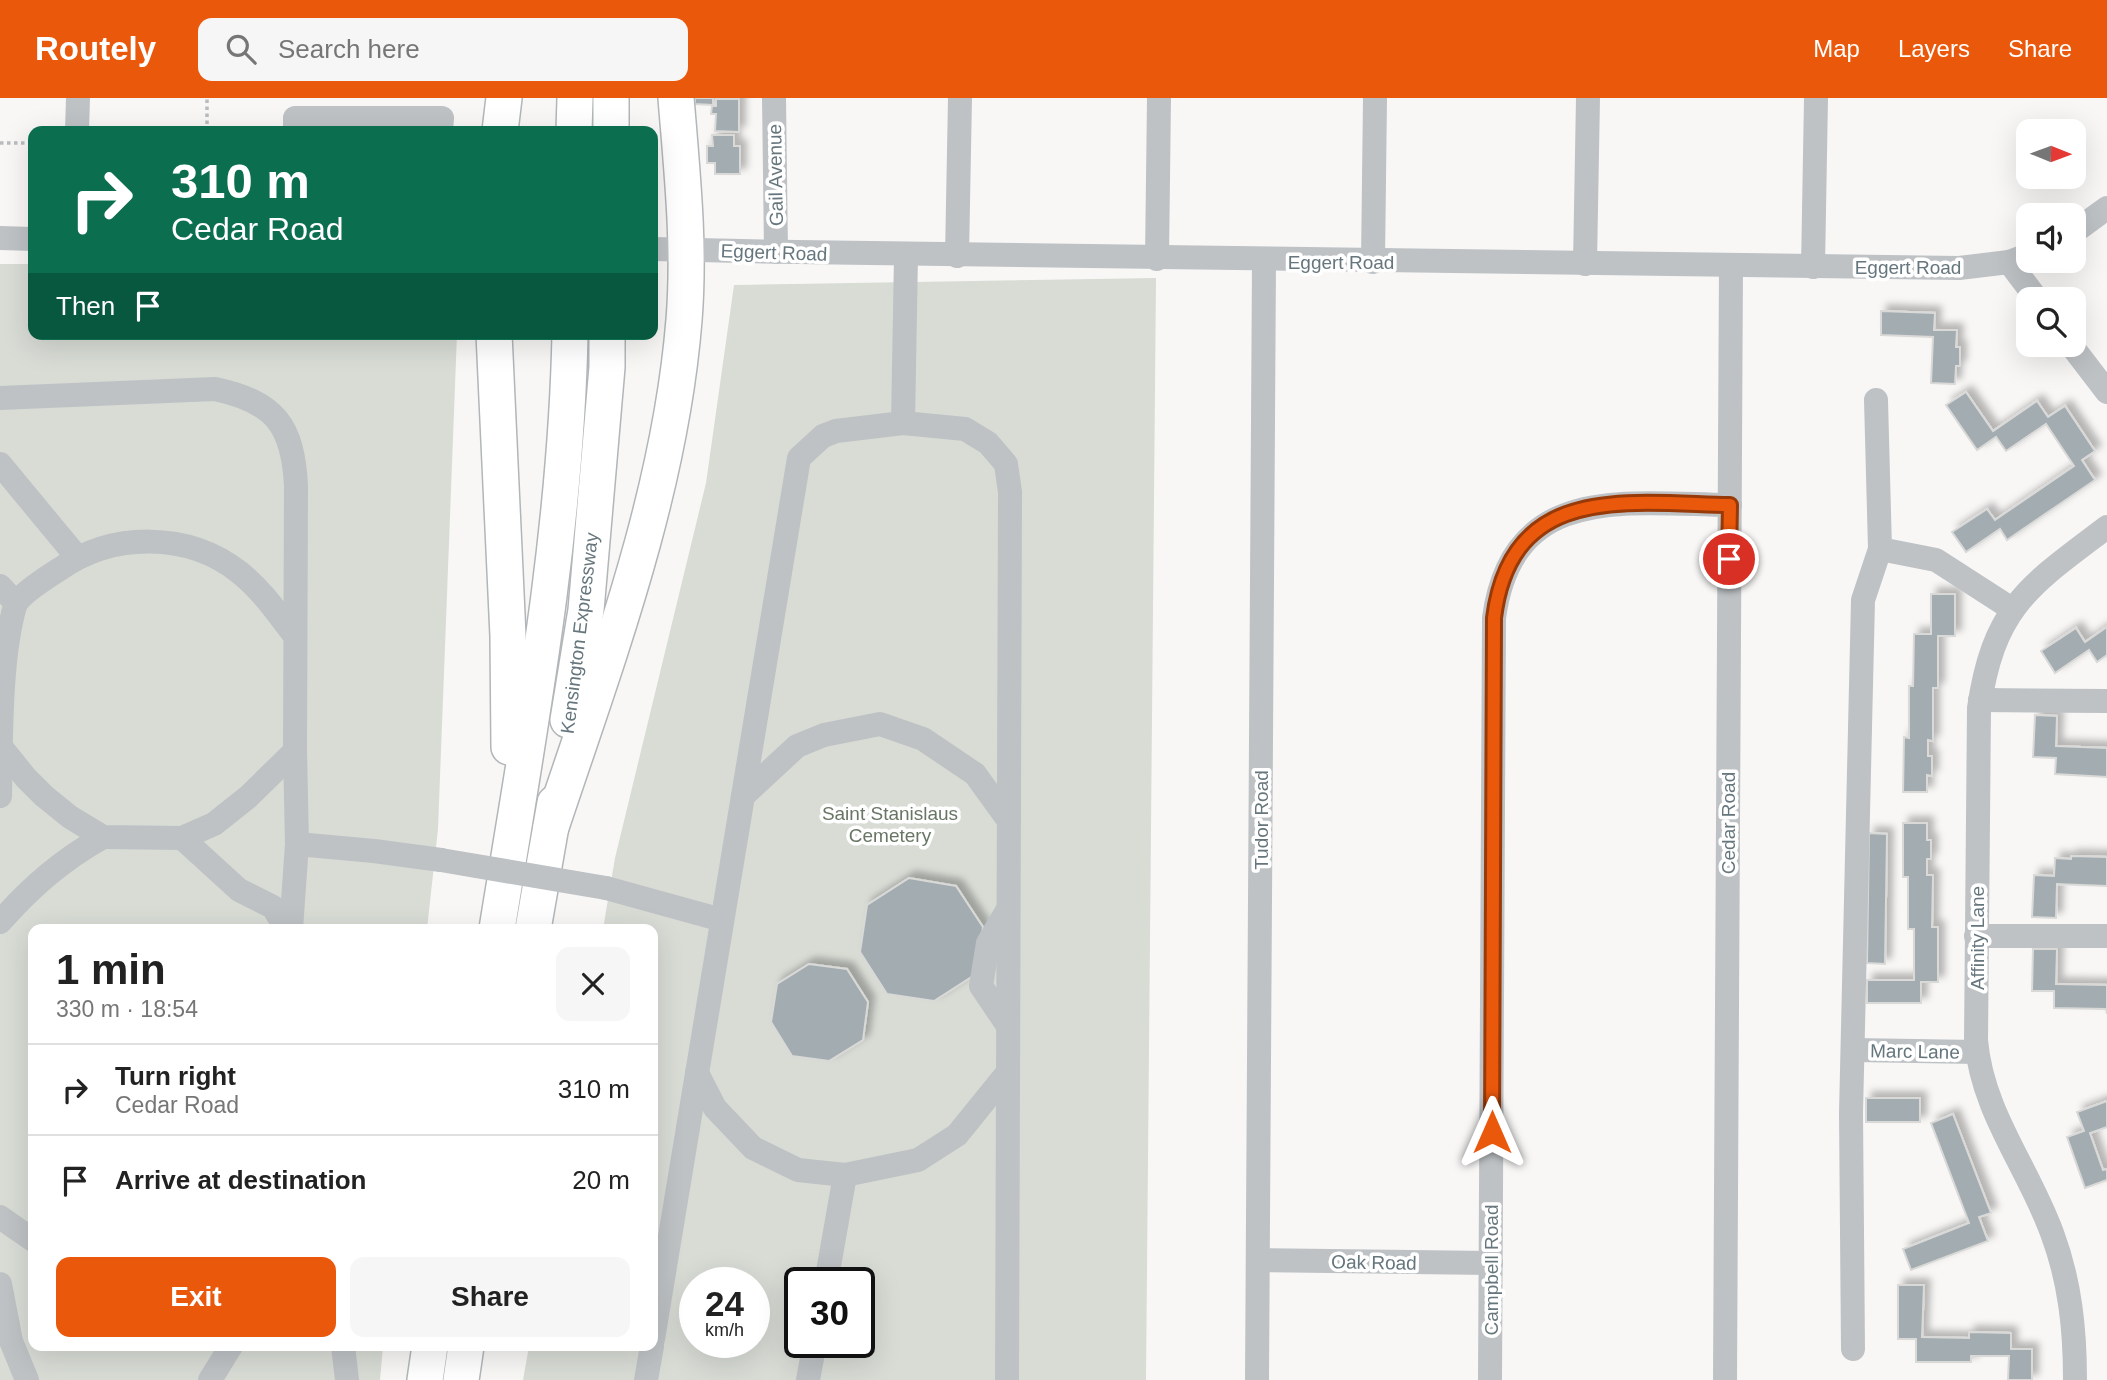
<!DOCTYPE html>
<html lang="en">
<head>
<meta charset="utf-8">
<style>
  body { margin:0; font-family:Arial,sans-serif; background:#f6f6f6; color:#222; height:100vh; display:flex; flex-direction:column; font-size:26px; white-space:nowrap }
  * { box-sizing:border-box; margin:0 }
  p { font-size:23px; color:#767676 }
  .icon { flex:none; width:38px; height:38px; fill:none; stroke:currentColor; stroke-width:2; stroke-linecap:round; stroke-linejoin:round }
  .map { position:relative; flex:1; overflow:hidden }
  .sheet { position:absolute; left:28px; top:826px; width:630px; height:427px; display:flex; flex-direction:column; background:#fff; border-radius:14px; box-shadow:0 7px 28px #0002 }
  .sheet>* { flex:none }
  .top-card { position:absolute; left:28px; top:28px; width:630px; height:214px; border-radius:14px; box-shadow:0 7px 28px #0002; background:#0b6e4f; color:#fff; overflow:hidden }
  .needle { width:46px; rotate:91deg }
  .controls { position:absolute; left:2016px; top:21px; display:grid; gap:14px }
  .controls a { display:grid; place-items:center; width:70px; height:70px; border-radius:14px; background:#fff; box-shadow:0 7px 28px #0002; font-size:35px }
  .speed { position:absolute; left:679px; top:1169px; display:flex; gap:14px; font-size:35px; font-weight:700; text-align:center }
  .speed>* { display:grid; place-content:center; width:91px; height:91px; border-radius:50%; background:#fff; box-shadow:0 7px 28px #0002; line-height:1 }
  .speed small { font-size:18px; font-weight:400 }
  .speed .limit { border:4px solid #111; border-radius:10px; background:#fff; color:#111 }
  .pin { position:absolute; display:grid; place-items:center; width:60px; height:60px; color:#fff; margin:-30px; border:4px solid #fff; border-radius:50%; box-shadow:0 2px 7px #0007 }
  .me { position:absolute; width:77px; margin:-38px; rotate:0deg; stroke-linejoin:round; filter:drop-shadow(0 0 5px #0008) }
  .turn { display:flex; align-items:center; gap:24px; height:147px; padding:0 28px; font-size:32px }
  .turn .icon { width:91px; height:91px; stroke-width:2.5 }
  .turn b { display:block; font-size:49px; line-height:60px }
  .then { display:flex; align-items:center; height:66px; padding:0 28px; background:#0003; gap:14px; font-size:26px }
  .round { display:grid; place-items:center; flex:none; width:74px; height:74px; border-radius:14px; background:#f6f6f6 }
  .overview { display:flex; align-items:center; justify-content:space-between; height:119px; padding:0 28px }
  h1 { font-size:42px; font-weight:700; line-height:52px }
  .button { display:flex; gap:14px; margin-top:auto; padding:14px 28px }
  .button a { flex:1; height:80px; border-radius:14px; background:#ea580c; color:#fff; font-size:28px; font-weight:700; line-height:80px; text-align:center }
  .button a+a { background:#f6f6f6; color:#222 }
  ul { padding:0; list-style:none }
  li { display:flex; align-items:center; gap:21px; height:91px; padding:0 28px; border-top:2px solid #e0e0e0 }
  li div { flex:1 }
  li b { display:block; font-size:26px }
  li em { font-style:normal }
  header { display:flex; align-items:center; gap:42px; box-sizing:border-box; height:98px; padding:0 35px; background:#ea580c; color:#fff }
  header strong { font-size:33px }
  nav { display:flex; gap:38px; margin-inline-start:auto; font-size:24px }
  .search { width:490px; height:63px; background:#f6f6f6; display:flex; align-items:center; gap:18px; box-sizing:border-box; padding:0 24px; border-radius:14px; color:#767676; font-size:26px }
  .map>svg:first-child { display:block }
</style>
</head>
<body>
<header>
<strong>Routely</strong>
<div class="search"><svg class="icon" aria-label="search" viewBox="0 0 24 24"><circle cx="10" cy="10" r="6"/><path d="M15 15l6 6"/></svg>Search here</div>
<nav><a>Map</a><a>Layers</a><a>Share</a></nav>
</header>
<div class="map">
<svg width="2107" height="1282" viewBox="0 0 2107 1282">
  <defs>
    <filter id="shadow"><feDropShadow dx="6" dy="-6" stdDeviation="3.5" flood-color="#0004"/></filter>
  </defs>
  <rect width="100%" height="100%" fill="#f8f7f6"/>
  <g fill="#d8dcd5" fill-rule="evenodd">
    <polygon points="0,166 33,166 33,236 457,236 438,731 427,831 33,831 33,1248 383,1248 380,1282 0,1282"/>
    <path d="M 1156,180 L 1146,1282 L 523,1282 L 529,1248 L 653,1248 L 653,831 L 603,831 L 615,760 L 706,385 L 734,187 ZM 695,1185 L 754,1185 L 754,1244 L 695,1244 ZM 800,1185 L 859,1185 L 859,1244 L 800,1244 Z"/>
  </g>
  <g fill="#a3acb0" stroke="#d9d9d8" stroke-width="2" filter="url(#shadow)">
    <polygon points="695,0 713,0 713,7 695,6"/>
    <polygon points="716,1 739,1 739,34 715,33 716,16 711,16 712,8 716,8"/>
    <polygon points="712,37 734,37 734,48 740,48 740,76 715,76 715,65 707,65 707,48 713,48"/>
    <polygon points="1881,213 1935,215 1934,232 1957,232 1956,249 1960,249 1960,268 1956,268 1955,286 1931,285 1933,239 1881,237"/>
    <polygon points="1966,294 1993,333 2037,303 2048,319 2065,308 2095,353 2082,362 2095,382 2007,442 2000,431 1966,454 1952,434 1987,411 1995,422 2074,368 2046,326 2006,353 1996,339 1977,352 1946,307"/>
    <polygon points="1931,496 1955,496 1955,538 1938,538 1938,590 1933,590 1933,643 1928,642 1928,658 1932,658 1932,678 1927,677 1927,694 1903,694 1904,639 1909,640 1909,588 1913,588 1914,536 1931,536"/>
    <polygon points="2107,529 2107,557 2097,564 2089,552 2055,575 2041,553 2076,530 2085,544"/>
    <polygon points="2035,617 2057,618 2056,648 2107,650 2107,679 2055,676 2056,660 2033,659"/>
    <polygon points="1903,725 1927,725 1927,742 1931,742 1931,761 1927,761 1927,777 1933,777 1932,829 1938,829 1938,884 1921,884 1921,905 1867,905 1867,882 1914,882 1914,831 1908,831 1908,779 1903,779"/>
    <polygon points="1869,735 1887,736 1885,866 1867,865"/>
    <polygon points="2071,758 2107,759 2107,788 2057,786 2056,820 2032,819 2034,777 2054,778 2055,760 2071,761"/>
    <polygon points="909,780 956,788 983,829 976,876 934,903 887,896 860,854 867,807"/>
    <polygon points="2033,851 2057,851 2056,886 2107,887 2107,916 2106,911 2054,910 2054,893 2032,893"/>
    <polygon points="809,866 847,871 868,904 863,942 829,963 792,958 771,924 777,886"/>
    <rect x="1866" y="1000" width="54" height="24"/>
    <polygon points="2107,1003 2107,1029 2090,1035 2103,1072 2107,1071 2107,1082 2085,1090 2067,1039 2084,1033 2077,1014"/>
    <polygon points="1953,1016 1991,1115 1979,1119 1988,1143 1911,1172 1903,1151 1969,1125 1931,1025"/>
    <polygon points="1898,1187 1924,1187 1922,1239 1969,1240 1969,1234 2011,1235 2011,1251 2032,1251 2032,1282 2008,1282 2009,1258 1971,1258 1971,1264 1916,1264 1916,1241 1898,1241"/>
  </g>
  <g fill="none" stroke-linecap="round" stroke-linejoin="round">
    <defs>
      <g id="highway">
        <polyline points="500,33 504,0"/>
        <polyline points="574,33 575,0"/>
        <polyline points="611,33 611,0"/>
        <polyline points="494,236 508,538 509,649"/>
        <polyline points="568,622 586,512 607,269 607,236"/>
        <path d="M 551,729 C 606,564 670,397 684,222 C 690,148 682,74 676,0"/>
        <path d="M 497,831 C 529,634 566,437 570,236"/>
        <polyline points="533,831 555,705"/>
        <polyline points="425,1282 430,1248"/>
        <polyline points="461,1282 466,1248"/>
      </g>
    </defs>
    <use href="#highway" stroke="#b2b6b8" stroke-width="38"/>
    <g stroke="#b8bcbe" stroke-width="3.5" stroke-dasharray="3.5 3.5" stroke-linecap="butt">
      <polyline points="207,33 207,0"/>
      <polyline points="0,45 33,45"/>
    </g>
    <g stroke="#bec2c5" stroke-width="24">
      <polyline points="774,0 776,154"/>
      <polyline points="77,33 78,0"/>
      <polyline points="295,33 295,20 442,20 441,33"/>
      <polyline points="2074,134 2107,110"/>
      <polyline points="0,140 33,141"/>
      <path d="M 653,151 C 1088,161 1523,166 1959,170 L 2009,164 L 2028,157"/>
      <polyline points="957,158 960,0"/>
      <polyline points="1157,161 1159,0"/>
      <polyline points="1373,164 1375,0"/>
      <polyline points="2009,164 2037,201"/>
      <polyline points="1585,166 1588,0"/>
      <polyline points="1813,169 1816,0"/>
      <polyline points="2071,247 2107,294"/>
      <path d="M 0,300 L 215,291 C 275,304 293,327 296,388 L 295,653 L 297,746 L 291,831"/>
      <polyline points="1876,302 1880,451 1936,462 2012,511"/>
      <polyline points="903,325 906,158"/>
      <polyline points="0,366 77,459"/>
      <polyline points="0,488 16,505"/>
      <polyline points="1980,602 2107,603"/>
      <polyline points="1,649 26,680 44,698 70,719 103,739 182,740 214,726 248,699 295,653"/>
      <path d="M 0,698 C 1,642 0,559 15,508 C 19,497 49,478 60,471 C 113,434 188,434 239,474 C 262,492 278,516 295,538"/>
      <polyline points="743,698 797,648 824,637 880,626 923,641 975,676 1009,723"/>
      <polyline points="182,740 239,792 273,809 286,831"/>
      <polyline points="297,746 374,753 441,762"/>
      <polyline points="606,790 722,822"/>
      <path d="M 0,824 C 31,789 62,762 103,739"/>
      <polyline points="1976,838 2107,838"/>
      <polyline points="1008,928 981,888 988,845 1008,811"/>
      <polyline points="1854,952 1977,954"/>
      <polyline points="697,975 715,1010 753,1050 798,1072 845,1077 918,1062 957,1037 1008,974"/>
      <polyline points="0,1119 33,1142"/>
      <polyline points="1258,1162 1491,1165"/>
      <polyline points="826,1185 845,1077"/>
      <polyline points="0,1186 11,1243 27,1282"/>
      <polyline points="653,1241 799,360 823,338 836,333 903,325 965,331 988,345 1006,366 1010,394 1007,1282"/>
      <polyline points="343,1248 347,1282"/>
      <polyline points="1853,1251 1851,1015 1863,502 1880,451"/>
      <polyline points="210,1282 231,1248"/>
      <polyline points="646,1282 652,1248"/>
      <polyline points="808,1282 815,1244"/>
      <polyline points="1257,1282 1264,163"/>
      <path d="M 1490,1282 L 1494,520 C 1512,384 1627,406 1730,407"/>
      <polyline points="1725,1282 1731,167"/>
      <path d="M 2075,1282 C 2075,1231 2070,1183 2052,1135 C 2028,1069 1982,1014 1976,942 L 1979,610 C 1994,508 2029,488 2107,429"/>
    </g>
    <use href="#highway" stroke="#fff" stroke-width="35"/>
    <polyline stroke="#bec2c5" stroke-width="24" points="441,762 606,790"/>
  </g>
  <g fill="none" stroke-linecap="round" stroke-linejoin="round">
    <defs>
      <path id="route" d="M 1492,1034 L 1494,520 C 1511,384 1627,405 1730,407 L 1729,461"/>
    </defs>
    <use href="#route" stroke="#983908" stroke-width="18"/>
    <use href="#route" stroke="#ea580c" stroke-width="12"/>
  </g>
  <g text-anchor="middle" stroke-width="7" stroke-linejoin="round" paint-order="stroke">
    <g font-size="19" fill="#66767d" stroke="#fff">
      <text transform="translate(775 77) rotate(-91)" y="7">Gail Avenue</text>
      <text transform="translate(774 154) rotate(2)" y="7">Eggert Road</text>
      <text x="1341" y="171">Eggert Road</text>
      <text x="1908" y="176">Eggert Road</text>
      <text transform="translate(579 535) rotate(-83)" y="7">Kensington Expressway</text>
      <text transform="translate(1261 722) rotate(-90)" y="7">Tudor Road</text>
      <text transform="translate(1728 725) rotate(-90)" y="7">Cedar Road</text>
      <text transform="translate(1977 840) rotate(-90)" y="7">Affinity Lane</text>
      <text transform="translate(1915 953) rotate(1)" y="7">Marc Lane</text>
      <text transform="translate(1374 1164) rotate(1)" y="7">Oak Road</text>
      <text transform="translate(1491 1172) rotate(-90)" y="7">Campbell Road</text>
    </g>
    <g font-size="19" fill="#697665" stroke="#fff">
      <text x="890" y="722">Saint Stanislaus<tspan x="890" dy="22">Cemetery</tspan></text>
    </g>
  </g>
</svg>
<div class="controls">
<a><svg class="needle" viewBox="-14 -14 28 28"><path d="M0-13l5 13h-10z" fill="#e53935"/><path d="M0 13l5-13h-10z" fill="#767676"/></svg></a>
<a><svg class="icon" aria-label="sound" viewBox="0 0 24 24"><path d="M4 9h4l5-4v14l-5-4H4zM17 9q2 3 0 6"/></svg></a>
<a><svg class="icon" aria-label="search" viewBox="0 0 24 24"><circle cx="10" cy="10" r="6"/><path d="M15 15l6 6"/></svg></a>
</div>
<div class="speed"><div>24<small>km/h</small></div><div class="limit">30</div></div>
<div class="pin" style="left:1729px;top:461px;background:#d93025"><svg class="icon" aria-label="arrive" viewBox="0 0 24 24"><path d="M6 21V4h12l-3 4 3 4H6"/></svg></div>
<svg class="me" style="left:1492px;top:1034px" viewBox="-20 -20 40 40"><path d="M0-17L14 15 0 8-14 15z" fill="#ea580c" stroke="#fff" stroke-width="4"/></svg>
<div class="top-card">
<div class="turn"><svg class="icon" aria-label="right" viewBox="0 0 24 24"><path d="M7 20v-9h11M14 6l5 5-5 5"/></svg><div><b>310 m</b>Cedar Road</div></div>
<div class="then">Then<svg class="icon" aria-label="arrive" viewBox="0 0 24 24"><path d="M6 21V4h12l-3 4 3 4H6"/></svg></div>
</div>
<section class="sheet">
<div class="overview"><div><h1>1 min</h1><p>330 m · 18:54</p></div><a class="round"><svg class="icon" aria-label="close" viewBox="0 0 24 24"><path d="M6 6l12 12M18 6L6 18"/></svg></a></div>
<ul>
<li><svg class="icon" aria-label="right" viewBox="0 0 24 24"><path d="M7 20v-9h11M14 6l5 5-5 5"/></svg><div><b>Turn right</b><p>Cedar Road</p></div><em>310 m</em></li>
<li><svg class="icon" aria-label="arrive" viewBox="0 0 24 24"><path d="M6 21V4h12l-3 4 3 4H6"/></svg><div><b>Arrive at destination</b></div><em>20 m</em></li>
</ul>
<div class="button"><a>Exit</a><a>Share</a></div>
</section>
</div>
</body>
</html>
